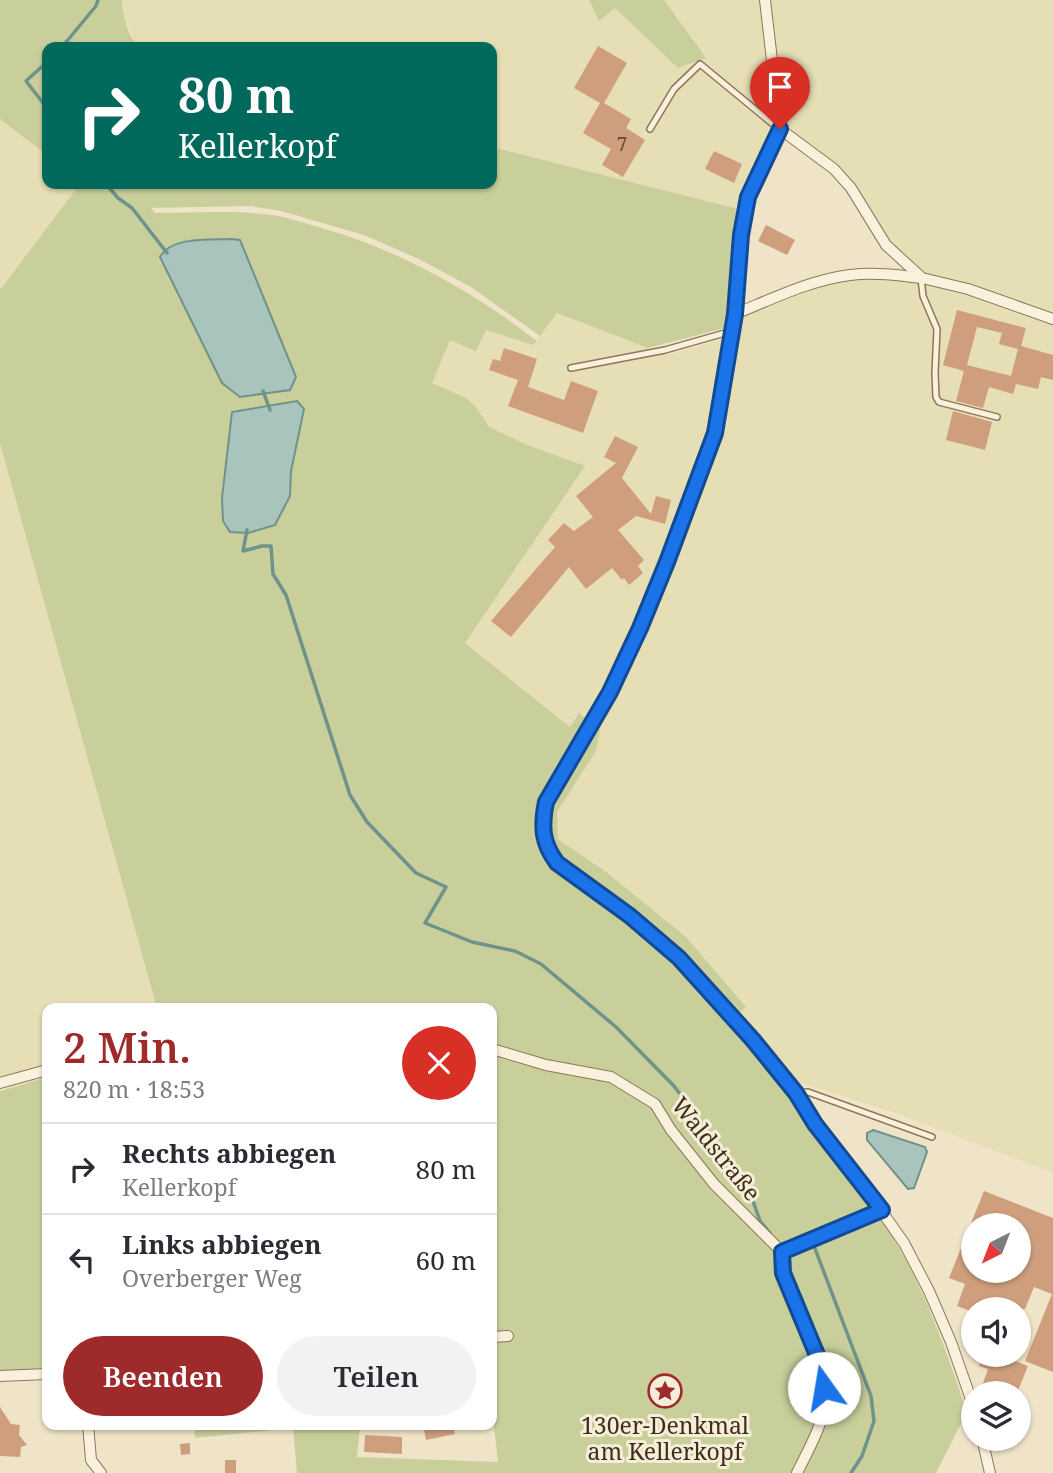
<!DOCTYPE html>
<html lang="de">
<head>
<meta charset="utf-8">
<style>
  body { margin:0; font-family:"Noto Serif",serif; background:#f2f2f3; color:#2b2b33; height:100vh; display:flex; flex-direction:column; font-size:26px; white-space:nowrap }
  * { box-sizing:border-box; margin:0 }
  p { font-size:23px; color:#7c7c81 }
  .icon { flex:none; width:38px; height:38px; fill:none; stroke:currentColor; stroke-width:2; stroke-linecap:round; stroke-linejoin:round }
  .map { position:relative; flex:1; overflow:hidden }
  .panel { position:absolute; left:42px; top:1003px; width:455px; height:427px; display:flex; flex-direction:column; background:#fff; border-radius:14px; box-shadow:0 2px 5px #0004 }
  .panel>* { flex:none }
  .guide { position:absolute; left:42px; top:42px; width:455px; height:147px; border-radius:14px; box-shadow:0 2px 5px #0004; background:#00695c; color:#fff; overflow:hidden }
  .needle { width:46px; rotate:222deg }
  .buttons { position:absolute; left:961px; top:1213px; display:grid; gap:14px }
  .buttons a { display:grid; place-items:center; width:70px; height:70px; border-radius:50%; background:#fff; box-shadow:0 2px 5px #0004; font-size:35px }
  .pin { position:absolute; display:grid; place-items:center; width:60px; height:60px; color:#fff; margin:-72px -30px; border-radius:50% 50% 50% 0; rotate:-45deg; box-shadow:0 0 7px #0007 }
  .pin .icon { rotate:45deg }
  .me { position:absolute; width:77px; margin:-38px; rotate:347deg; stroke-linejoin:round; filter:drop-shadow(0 0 5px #0008) }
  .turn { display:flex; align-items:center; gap:24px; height:147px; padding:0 21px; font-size:32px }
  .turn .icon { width:91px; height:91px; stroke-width:2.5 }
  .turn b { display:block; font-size:49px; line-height:60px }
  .round { display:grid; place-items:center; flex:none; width:74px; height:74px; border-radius:37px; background:#f2f2f3 }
  .summary { display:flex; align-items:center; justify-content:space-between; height:119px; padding:0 21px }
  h1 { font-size:42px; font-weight:600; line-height:52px; color:#9e2a2b }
  .action { display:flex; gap:14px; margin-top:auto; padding:14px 21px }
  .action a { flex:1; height:80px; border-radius:42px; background:#9e2a2b; color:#fff; font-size:28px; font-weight:600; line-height:80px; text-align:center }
  .action a+a { background:#f2f2f3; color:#2b2b33 }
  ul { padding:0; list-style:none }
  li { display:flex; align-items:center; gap:21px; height:91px; padding:0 21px; border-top:2px solid #e1e1e2 }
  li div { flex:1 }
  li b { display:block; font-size:26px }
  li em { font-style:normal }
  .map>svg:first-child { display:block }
</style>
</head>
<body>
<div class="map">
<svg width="1053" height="1473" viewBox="0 0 1053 1473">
  <rect width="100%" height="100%" fill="#f0e4c8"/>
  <g fill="#e6deb5">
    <polygon points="122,0 589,0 599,21 615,7 678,68 694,62 776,130 742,210 492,147 492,47 141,47 137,45 124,18"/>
    <polygon points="664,0 762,0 777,123 702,60 705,58"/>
    <polygon points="768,0 1053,0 1053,316 924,276 890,244 855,189 783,128"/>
    <polygon points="0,119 47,155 47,184 81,184 0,290"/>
    <polygon points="849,277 913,279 1053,323 1053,1173 904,1116 799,1082 793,1084 737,1015 745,1008 606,872 558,839 557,812 596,751 602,721 673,563 718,434 738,318 809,286"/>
    <polygon points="557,313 666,355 727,338 712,429 636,627 590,722 571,728 465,643 584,466 525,444 489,427 476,407 431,384 450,339 485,330 533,345"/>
    <polygon points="0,443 157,1008 47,1008 47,1066 0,1079"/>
  </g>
  <g fill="#c9cf9b" fill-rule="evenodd">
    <path d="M 0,0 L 122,0 C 123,15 127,38 141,47 L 47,47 L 47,155 L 0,119 Z"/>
    <polygon points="589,0 664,0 706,58 678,68 615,8 599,21"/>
    <path d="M 492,147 L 742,210 L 729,327 L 648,348 L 557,313 L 540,336 L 471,287 L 419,259 L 364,235 L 281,211 L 251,206 L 151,208 L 155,213 C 194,213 234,210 273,215 C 290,218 308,224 325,229 C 403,252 472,291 537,341 L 533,345 L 486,330 L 476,351 L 450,340 L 432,383 L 466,398 L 476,407 L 489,427 L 525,444 L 585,466 L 465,643 L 570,727 L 579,713 L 590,722 L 544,801 L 546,853 L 630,917 L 679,960 L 751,1041 L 877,1209 L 782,1250 L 715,1183 L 655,1102 L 632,1087 L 492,1047 L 492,1008 L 157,1008 L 0,443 L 0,290 L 80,184 L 492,184 ZM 304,409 L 291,471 L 290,496 L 275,525 L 248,533 L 229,444 L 232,412 Z"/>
    <polygon points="602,721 596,751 557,812 558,839 606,872 686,937 746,1007 737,1015 683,957 559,862 546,839 550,803 595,726"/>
    <polygon points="492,1051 611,1079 654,1105 670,1131 780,1253 822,1389 817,1426 793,1473 297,1473 293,1428 195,1438 194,1425 406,1425 406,1430 360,1427 357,1457 498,1462 492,1409 492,1342 511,1341 510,1330 492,1332"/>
    <polygon points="47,1077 47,1368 0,1371 0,1091"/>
    <path d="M 880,1218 C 921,1276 944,1345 967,1412 L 936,1473 L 800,1473 L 826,1389 L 785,1273 L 785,1254 Z"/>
  </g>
  <g fill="#a9c4bc" stroke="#6f938a" stroke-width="2">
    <path d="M 231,239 L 240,240 L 296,377 L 290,390 L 240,397 L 222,383 L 160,257 C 172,236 209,240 231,239 Z"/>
    <polygon points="297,401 304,409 291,471 290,496 275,525 248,533 230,532 223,521 222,498 232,412"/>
    <polygon points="873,1130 925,1147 927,1152 914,1188 908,1189 867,1140 867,1133"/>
  </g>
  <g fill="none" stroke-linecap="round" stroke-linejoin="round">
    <g stroke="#6f938a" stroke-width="3.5">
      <polyline points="62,47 96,6 98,0"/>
      <polyline points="47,62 26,81 47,108"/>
      <polyline points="106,184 118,198 132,208 167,253"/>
      <polyline points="263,391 270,410"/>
      <polyline points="247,530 243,551 262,546 271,546 273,574 286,595 350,795 367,822 416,873 446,887 425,923 472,942 515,951 541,964 616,1027 674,1086 737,1170 753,1201 760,1221 770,1233"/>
      <polyline points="814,1246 871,1396 874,1421 862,1456 851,1473"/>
    </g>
  </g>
  <g fill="#cf9f7d" fill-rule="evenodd">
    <polygon points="598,46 627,63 604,103 631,119 626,128 645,140 623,177 602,165 611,149 583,133 600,103 574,88"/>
    <polygon points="714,151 742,164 734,183 705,169"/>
    <polygon points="766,225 795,240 787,255 758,241"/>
    <path d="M 957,310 L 1026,328 L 1021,346 L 1053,355 L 1053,380 L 1041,377 L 1038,389 L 1016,384 L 1013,394 L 989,387 L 983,408 L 956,401 L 964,371 L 943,365 ZM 977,327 L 1002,333 L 999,344 L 1018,349 L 1011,376 L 967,365 Z"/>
    <polygon points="504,348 537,359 528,387 564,400 571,381 598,391 583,433 508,406 518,380 489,370 493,359 500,361"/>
    <polygon points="953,411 992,422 985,450 946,440"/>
    <polygon points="615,436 638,447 622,478 651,514 656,496 671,500 665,524 636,516 618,530 644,560 638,566 643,573 629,585 624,578 622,580 612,568 586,589 569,567 511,637 491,621 555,547 548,540 564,523 574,531 593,517 576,496 616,463 604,457"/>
    <path d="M 984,1191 L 1053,1218 L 1053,1372 L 1025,1361 L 1052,1294 L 1034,1287 L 1025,1309 L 973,1309 L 973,1312 L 957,1306 L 965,1284 L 949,1278 ZM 973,1225 L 1018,1225 L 1018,1270 L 973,1270 Z"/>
    <polygon points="984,1354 998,1354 1028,1366 1017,1393 1001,1393 982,1386 988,1369 979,1366"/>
    <polygon points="0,1407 11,1424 20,1425 19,1435 27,1445 21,1447 20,1457 0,1456"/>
    <polygon points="423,1424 453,1424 455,1434 426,1440"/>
    <polygon points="365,1435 402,1437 402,1454 364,1452"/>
    <polygon points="190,1443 190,1454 181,1455 180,1444"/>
    <rect x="225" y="1460" width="11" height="13"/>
  </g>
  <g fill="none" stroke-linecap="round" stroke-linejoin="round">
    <defs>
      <g id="service">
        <polyline points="650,129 674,89 700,64 779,129"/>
        <polyline points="921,278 923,296 937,329 935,373 936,397 939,402 997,417"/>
        <polyline points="571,368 665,350 732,331"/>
        <polyline points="796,1093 808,1092 932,1137"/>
      </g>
      <g id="minor">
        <path d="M 765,0 L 780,129 L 748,197 L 741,235 L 735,314 L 715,433 L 667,562 L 640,628 L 610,692 L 546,802 C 541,826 541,843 557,863 L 630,916 L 679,958 L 753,1039 L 796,1093 L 815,1124 L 861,1182 L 904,1243 L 929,1291 L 951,1342 L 973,1405"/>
        <polyline points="780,129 834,169 851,188 886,245 922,278 968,289 1053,319"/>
        <path d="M 735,314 C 772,299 810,280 850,275 C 874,272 898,275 921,278"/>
        <polyline points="492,1049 546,1065 611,1077 655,1104 671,1130 714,1184 782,1252"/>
        <polyline points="0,1083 47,1070"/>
        <polyline points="492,1337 508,1336"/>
        <polyline points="0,1376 47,1374"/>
        <polyline points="88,1424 91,1460 101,1473"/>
        <polyline points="982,1438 990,1473"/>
        <path d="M 797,1473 C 804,1459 812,1444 818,1429 C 842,1366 784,1313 782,1252 L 882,1210"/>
      </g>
    </defs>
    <use href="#service" stroke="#8d765c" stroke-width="8"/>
    <use href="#minor" stroke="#8d765c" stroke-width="12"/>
    <use href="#service" stroke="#faf1dc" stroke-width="5"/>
    <use href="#minor" stroke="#faf1dc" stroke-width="10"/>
  </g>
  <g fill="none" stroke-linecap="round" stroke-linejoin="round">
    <defs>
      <path id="route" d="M 780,129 L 748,197 L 741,235 L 735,314 L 715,433 L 667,562 L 640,628 L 610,692 L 546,802 C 541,827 542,843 557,863 L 630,916 L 679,958 L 753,1040 L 796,1093 L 815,1124 L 882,1210 L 782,1252 L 783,1273 L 817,1355 L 824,1388"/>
    </defs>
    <use href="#route" stroke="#114b97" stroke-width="18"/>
    <use href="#route" stroke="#1a73e8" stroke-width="12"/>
  </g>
  <defs>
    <symbol id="sight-ring" viewBox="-11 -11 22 22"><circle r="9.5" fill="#f7eed8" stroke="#9e2a2b" stroke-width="1.5"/><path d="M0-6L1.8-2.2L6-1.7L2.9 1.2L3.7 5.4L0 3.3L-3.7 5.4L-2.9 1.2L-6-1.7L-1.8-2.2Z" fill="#9e2a2b"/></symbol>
  </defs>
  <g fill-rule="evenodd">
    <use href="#sight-ring" x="646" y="1372" width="38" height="38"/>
  </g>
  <g text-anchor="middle" stroke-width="6" stroke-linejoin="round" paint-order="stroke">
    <g font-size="19" fill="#624a37">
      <text x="622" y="151">7</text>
    </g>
    <g font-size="23" fill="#3d2e20" stroke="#f7eed8">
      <text transform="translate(716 1149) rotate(51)" y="8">Waldstraße</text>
    </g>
    <g font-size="23" fill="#3d2e20" stroke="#f7eed8">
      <text x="665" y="1434">130er-Denkmal<tspan x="665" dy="26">am Kellerkopf</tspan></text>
    </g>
  </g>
</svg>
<div class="buttons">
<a><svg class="needle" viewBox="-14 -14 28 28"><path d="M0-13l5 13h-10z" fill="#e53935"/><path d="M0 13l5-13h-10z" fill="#7c7c81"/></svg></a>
<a><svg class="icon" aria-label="sound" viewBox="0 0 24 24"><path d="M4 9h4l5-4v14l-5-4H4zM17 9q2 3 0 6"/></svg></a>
<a><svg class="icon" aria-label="layers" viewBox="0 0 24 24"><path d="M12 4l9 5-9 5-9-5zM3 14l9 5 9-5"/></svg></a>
</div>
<div class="pin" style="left:780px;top:129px;background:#d93025"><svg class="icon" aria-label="arrive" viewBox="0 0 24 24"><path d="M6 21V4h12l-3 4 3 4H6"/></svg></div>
<svg class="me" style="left:824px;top:1388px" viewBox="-20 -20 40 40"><circle r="19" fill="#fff"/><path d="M0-13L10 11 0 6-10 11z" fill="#1a73e8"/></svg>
<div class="guide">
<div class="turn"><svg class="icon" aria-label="right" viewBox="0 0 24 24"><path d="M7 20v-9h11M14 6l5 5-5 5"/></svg><div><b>80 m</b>Kellerkopf</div></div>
</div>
<section class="panel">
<div class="summary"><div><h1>2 Min.</h1><p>820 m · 18:53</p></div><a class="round" style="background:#d93025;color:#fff"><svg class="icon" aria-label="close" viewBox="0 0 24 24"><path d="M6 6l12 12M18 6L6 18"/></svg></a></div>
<ul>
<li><svg class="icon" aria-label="right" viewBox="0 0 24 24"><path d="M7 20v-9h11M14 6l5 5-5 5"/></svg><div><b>Rechts abbiegen</b><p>Kellerkopf</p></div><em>80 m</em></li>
<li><svg class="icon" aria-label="left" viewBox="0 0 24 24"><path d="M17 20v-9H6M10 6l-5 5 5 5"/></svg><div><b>Links abbiegen</b><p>Overberger Weg</p></div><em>60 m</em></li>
</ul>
<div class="action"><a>Beenden</a><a>Teilen</a></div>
</section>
</div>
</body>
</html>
